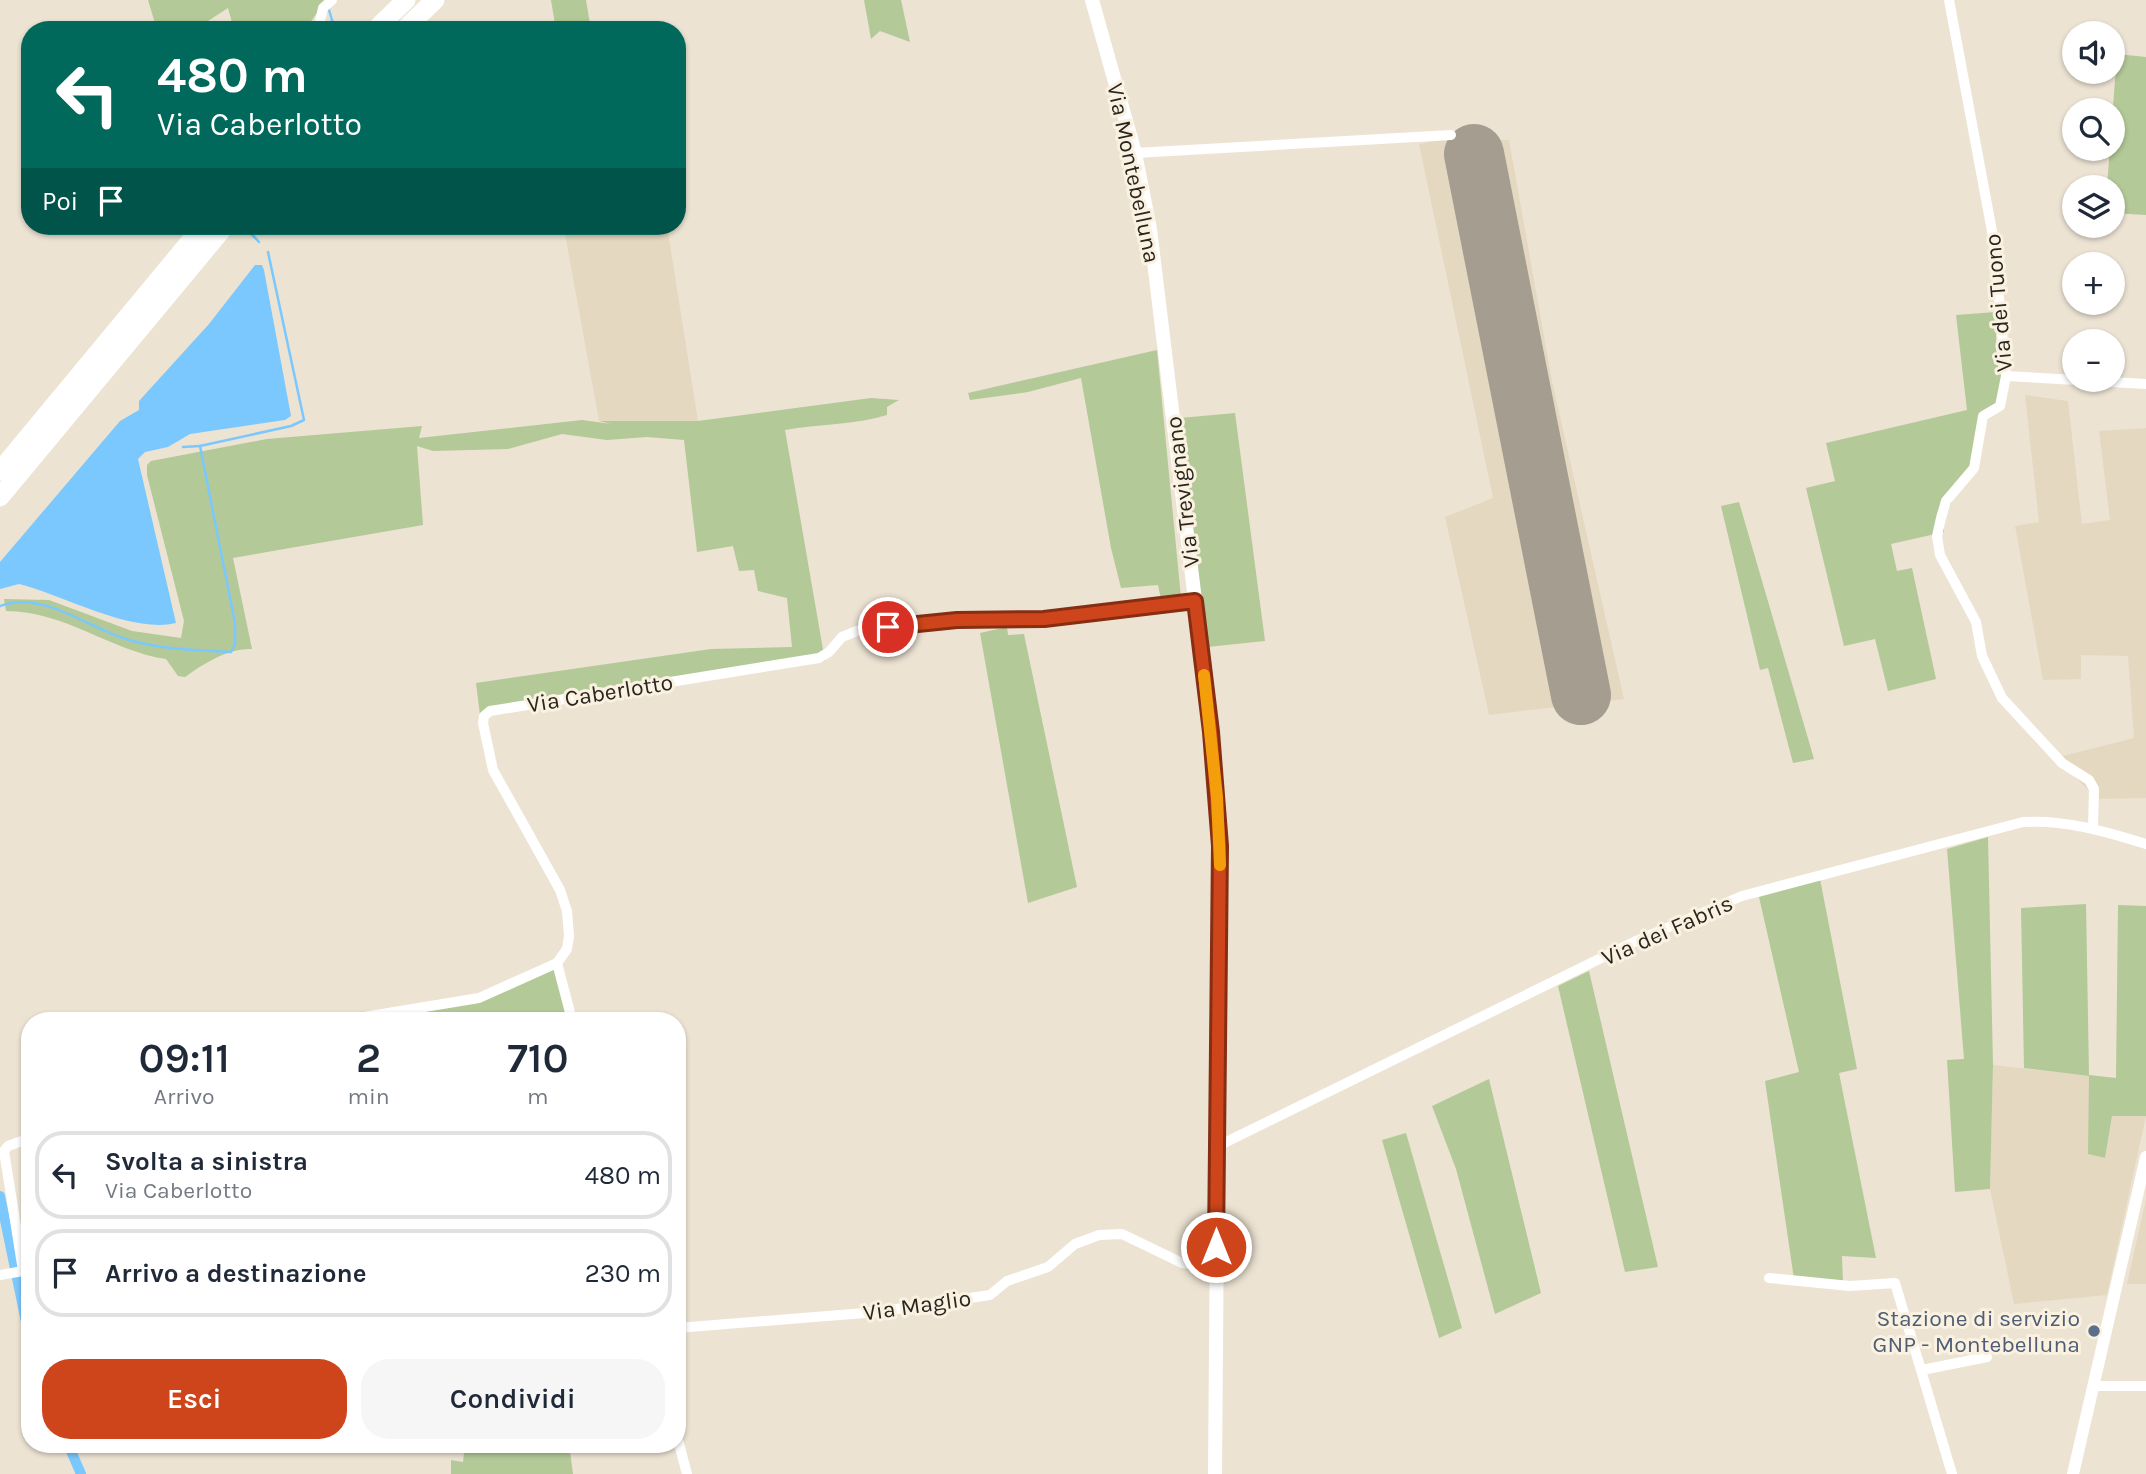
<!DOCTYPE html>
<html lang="it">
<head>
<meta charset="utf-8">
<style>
  body { margin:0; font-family:Karla,sans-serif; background:#f6f6f7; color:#1f2937; height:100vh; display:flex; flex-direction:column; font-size:26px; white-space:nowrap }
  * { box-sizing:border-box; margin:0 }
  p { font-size:23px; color:#747a83 }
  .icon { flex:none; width:38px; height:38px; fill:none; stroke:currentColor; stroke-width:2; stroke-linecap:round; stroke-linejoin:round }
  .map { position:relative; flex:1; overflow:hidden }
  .side { position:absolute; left:21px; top:1012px; width:665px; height:441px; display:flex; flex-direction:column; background:#fff; border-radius:28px; box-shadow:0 2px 5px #0004 }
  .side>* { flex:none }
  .top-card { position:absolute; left:21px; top:21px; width:665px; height:214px; border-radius:28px; box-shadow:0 2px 5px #0004; background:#00695c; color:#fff; overflow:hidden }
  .buttons { position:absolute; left:2062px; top:21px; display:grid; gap:14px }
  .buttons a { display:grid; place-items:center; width:63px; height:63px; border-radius:50%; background:#fff; box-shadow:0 2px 5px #0004; font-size:35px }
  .pin { position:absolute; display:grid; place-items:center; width:60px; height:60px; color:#fff; margin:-30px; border:4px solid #fff; border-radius:50%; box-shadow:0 2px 7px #0007 }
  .me { position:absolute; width:77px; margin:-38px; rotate:0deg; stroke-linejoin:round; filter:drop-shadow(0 0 5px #0008) }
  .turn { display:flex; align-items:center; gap:24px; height:147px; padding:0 21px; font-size:32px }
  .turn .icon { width:91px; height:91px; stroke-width:2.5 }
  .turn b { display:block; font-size:49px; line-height:60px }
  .then { display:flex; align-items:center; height:66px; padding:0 21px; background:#0003; gap:14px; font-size:26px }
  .eta { display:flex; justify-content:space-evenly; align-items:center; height:119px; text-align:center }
  .eta b { font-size:42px; font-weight:600; line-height:49px }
  .primary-button { display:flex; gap:14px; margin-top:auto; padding:14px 21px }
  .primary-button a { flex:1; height:80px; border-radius:28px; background:#ce451b; color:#fff; font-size:28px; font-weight:600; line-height:80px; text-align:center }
  .primary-button a+a { background:#f6f6f7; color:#1f2937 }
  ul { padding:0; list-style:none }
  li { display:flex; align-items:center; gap:21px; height:88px; margin:0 14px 10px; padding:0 7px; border:4px solid #e0e1e3; border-radius:28px }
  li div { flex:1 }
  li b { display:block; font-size:26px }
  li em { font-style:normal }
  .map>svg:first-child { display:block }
</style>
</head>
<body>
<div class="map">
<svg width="2146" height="1474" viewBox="0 0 2146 1474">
  <rect width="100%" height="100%" fill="#ece3d3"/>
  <g fill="#e5d8c1">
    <polygon points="1446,139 1509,140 1552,381 1624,699 1489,715 1445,517 1493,498 1419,144"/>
    <polygon points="569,226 667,226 698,421 599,421 565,234"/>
    <polygon points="2025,395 2068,401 2082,524 2110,520 2099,431 2146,428 2146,798 2098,799 2055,758 2134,738 2128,656 2081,655 2081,679 2043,680 2015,526 2039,522"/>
    <polygon points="1993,1065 2089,1076 2089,1154 2105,1158 2112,1116 2146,1116 2107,1295 2014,1304 1990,1189"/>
    <polygon points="2146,1199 2146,1284 2127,1284"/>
  </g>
  <g fill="#b3c998">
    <polygon points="148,0 326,0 305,30 234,30 228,8 208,21 204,30 157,30"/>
    <polygon points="551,0 586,0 591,30 556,30"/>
    <polygon points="864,0 901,0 910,42 880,31 871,39"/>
    <polygon points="2117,54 2146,57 2146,215 2112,213 2112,187 2107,187"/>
    <polygon points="1996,312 1996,362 2002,374 2003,398 1982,418 1978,450 1944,517 1944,532 1891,544 1897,571 1912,568 1936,679 1888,691 1875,639 1844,646 1806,488 1835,481 1826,443 1967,410 1956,315"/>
    <polygon points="1157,350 1182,608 1162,604 1158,585 1121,588 1111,548 1081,378 1028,392 970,400 968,393"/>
    <path d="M 871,398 L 899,400 L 887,407 L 887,415 C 855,425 818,424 785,430 L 825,661 L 480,715 L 476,683 L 711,649 L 792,647 L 787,598 L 758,591 L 754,570 L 739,571 L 733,546 L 697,552 L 684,440 L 647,437 L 607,440 L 562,434 L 508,449 L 433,451 L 417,446 L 423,525 L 233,558 L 252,649 C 228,648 203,664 185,677 L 178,676 L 166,659 C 111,651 65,611 6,611 L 4,599 L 49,600 L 132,631 L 181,638 L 184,621 L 147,475 L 147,465 L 151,461 L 267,439 L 422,426 L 419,438 L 582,420 L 611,424 L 599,421 L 698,421 Z"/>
    <polygon points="1235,413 1265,641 1207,647 1197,599 1180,418"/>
    <polygon points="1739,502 1814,759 1793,763 1768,668 1760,670 1721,506"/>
    <polygon points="1007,627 1008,635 1024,634 1077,887 1028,903 980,633"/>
    <polygon points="1988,837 1993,1065 1990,1189 1955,1192 1947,1060 1964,1059 1947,849"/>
    <polygon points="1820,879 1857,1069 1839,1073 1876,1258 1842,1256 1843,1283 1794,1279 1765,1081 1799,1072 1759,897"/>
    <polygon points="2086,904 2089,1075 2116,1078 2118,905 2146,906 2146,1116 2112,1116 2105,1158 2088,1154 2089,1076 2024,1068 2021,908"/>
    <polygon points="560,964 576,1020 365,1020 477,1000"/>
    <polygon points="1589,971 1658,1267 1625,1272 1558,986"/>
    <polygon points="1489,1079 1541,1293 1495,1314 1456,1169 1432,1106"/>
    <polygon points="1406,1133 1462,1328 1439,1338 1382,1140"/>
    <polygon points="465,1444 569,1444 573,1474 451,1474 451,1460 463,1462"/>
  </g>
  <path fill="#7bc8fe" d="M 255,265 L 262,265 L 264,270 L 291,416 L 285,420 L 190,434 L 168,447 L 145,452 L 138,459 L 176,623 C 132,634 63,595 19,584 L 0,589 L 0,562 L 120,421 L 139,410 L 139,401 L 209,324 Z"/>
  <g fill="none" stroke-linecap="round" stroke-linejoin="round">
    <g stroke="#7bc8fe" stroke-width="2.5">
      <polyline points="329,10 335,30"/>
      <polyline points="244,226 259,242"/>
      <polyline points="183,447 200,446"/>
      <path d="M 0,606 C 45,590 88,629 129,640 C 165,650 194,650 231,652 L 235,645 L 235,623 L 200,446 L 291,426 L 304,420 L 268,252"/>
    </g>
    <g stroke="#7bc8fe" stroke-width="10">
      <polyline points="0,1196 30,1341"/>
      <polyline points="68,1444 81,1474"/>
    </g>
    <polyline stroke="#a49d90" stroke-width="60" points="1474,154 1581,695"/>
    <g stroke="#fff" stroke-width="10">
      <polyline points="1949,0 1994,242 2006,376 2000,406 1983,416 1974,468 1946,501 1941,518 1937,536 1940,555 1976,622 1982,656 2002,698 2062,763 2089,780 2094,789 2093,828"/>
      <polyline points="322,30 320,21 323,8 332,0"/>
      <polyline points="1135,153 1451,135"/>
      <polyline points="2006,376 2146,384"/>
      <polyline points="557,963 572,1020"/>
      <polyline points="346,1020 479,998 557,963 567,949 569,936 567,911 560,890 493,770 483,723 484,716 490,711 819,658 829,652 842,637 857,631 957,619 1044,619 1195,601"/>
      <path d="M 1218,1146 L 1636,941 L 1742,896 L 2023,822 C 2067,820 2104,831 2146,844"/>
      <polyline points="0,1275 23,1271 4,1151 8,1146 30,1138"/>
      <polyline points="1769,1278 1850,1286 1895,1283 1952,1474"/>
      <polyline points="677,1328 877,1312 990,1295 1007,1281 1048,1267 1075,1244 1099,1235 1122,1234 1182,1263 1216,1267"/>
      <polyline points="1922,1370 1987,1357"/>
      <polyline points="2094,1386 2146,1386"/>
      <polyline points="677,1436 687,1474"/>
    </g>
    <polyline stroke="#fff" stroke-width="12" points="2073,1474 2146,1157"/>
    <polyline stroke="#fff" stroke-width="14" points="1092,0 1135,153 1150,229 1211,732 1220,846 1215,1474"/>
    <g stroke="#fff" stroke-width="19">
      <polyline points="375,30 406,0"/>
      <polyline points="404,30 435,0"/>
      <polyline points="0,471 203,226"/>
      <polyline points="0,497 225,226"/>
    </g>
  </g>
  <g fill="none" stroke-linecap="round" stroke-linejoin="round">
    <defs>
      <polyline id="route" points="888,627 957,620 1044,619 1195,601 1211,732 1220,846 1216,1247"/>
    </defs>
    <use href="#route" stroke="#862d12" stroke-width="18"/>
    <use href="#route" stroke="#ce451b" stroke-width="12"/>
    <polyline stroke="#f59e0b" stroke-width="12" points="1204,675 1217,797 1220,865"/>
  </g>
  <circle fill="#5c6f8a" stroke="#faf1e0" stroke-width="2.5" cx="2094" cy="1331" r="7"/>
  <g text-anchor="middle" stroke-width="6" stroke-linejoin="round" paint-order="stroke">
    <g font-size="23" fill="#292620" stroke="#faf1e0">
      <text transform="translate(1134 173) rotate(78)" y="8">Via Montebelluna</text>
      <text transform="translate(1998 303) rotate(-95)" y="8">Via dei Tuono</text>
      <text transform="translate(1182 492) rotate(-97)" y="8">Via Trevignano</text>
      <text transform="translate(600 693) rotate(-9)" y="8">Via Caberlotto</text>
      <text transform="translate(1667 930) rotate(-24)" y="8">Via dei Fabris</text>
      <text transform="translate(917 1305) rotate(-8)" y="8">Via Maglio</text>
    </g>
    <g font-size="23" fill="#4e5e75" stroke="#faf1e0" text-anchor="end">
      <text x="2080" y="1326">Stazione di servizio<tspan x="2080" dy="26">GNP - Montebelluna</tspan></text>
    </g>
  </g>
</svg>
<div class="buttons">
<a><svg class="icon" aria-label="sound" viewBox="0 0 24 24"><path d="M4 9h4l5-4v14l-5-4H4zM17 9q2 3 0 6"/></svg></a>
<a><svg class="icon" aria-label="search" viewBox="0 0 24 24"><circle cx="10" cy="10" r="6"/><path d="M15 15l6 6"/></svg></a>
<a><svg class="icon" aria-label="layers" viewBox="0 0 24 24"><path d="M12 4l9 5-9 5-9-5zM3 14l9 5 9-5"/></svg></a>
<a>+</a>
<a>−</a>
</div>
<div class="pin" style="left:888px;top:627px;background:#d93025"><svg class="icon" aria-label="arrive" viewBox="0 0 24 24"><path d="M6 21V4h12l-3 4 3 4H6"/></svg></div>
<svg class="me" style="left:1216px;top:1247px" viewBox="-20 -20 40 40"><circle r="17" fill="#ce451b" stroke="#fff" stroke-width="3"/><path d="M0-11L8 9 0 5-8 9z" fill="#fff"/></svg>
<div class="top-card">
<div class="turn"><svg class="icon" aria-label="left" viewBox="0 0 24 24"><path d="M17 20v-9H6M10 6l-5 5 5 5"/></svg><div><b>480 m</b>Via Caberlotto</div></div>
<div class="then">Poi<svg class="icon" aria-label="arrive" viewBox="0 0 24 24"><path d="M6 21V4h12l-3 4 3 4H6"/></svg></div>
</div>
<section class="side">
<div class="eta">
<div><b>09:11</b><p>Arrivo</p></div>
<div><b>2</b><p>min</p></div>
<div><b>710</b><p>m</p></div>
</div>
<ul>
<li><svg class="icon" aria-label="left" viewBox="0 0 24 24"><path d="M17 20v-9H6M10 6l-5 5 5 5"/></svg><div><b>Svolta a sinistra</b><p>Via Caberlotto</p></div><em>480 m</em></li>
<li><svg class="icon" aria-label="arrive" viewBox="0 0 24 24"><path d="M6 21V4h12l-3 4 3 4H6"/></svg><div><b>Arrivo a destinazione</b></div><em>230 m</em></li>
</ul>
<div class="primary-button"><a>Esci</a><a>Condividi</a></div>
</section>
</div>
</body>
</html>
